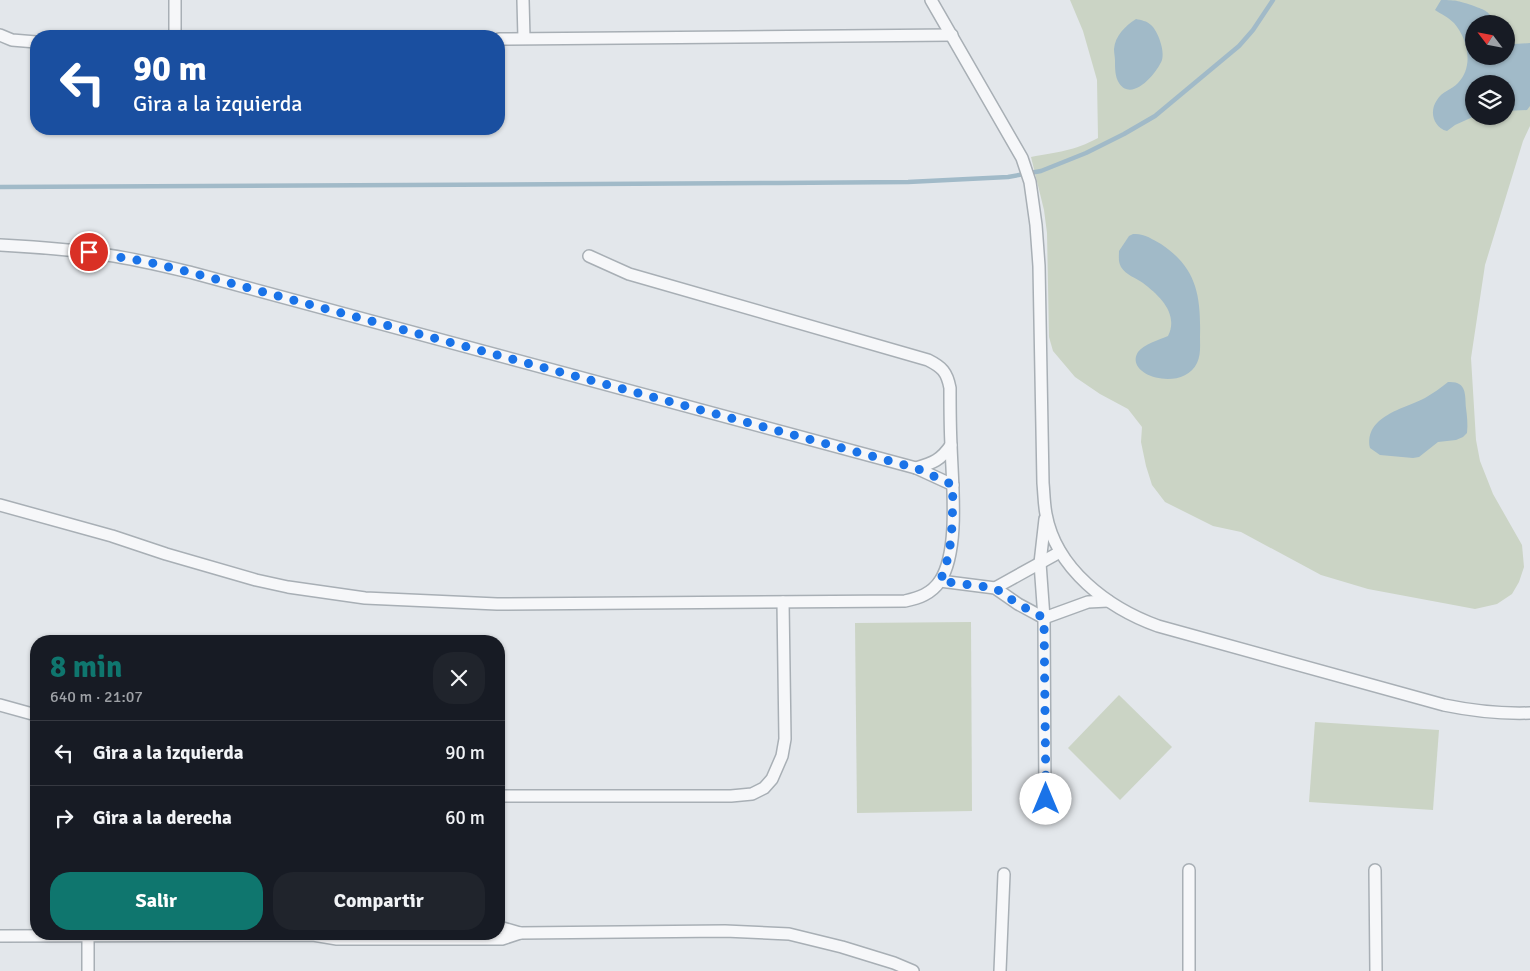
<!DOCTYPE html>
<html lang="es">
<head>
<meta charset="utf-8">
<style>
  body { margin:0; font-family:Signika,sans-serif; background:#20242c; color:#f1f3f6; height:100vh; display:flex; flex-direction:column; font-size:19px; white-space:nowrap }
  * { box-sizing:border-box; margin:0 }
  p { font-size:16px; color:#9ea1a6 }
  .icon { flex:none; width:28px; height:28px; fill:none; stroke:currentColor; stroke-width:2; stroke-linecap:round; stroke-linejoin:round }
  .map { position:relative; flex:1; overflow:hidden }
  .details { position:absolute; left:30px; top:635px; width:475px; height:305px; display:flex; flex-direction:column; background:#171b24; border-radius:20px; box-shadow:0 1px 4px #0004 }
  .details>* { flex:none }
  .hud { position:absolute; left:30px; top:30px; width:475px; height:105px; border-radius:20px; box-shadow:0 1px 4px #0004; background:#1a4fa0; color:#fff; overflow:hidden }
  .needle { width:32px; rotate:302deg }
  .fabs { position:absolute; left:1465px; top:15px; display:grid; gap:10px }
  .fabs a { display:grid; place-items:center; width:50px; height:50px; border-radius:50%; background:#171b24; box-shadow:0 1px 4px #0004; font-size:25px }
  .pin { position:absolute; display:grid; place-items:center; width:42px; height:42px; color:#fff; margin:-21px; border:2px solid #fff; border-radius:50%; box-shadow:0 1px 5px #0007 }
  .me { position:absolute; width:55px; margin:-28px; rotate:0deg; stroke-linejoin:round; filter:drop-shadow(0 0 4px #0008) }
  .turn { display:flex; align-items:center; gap:18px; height:105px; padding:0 20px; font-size:22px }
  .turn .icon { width:65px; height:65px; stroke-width:2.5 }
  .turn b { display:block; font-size:35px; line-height:42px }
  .round { display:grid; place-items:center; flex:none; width:52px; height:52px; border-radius:20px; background:#20242c }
  .overview { display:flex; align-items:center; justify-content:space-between; height:85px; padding:0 20px }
  h1 { font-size:30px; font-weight:700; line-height:38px; color:#0f766e }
  .button { display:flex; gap:10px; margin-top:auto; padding:10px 20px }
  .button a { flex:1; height:58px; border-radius:20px; background:#0f766e; color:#fff; font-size:20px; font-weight:700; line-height:58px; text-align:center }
  .button a+a { background:#20242c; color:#f1f3f6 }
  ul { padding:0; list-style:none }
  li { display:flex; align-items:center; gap:15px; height:65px; padding:0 20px; border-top:1px solid #363941 }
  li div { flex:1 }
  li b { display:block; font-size:19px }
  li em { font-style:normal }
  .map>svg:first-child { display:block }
</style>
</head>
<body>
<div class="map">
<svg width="1530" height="971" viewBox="0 0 1530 971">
  <rect width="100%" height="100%" fill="#e3e7eb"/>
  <g fill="#cbd4c5" fill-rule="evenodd">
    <path d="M 1070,0 L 1530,0 L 1530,126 L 1523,141 L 1485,265 L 1471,358 L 1476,440 L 1480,461 L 1493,494 L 1522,545 L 1524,567 L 1519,582 L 1512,594 L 1497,604 L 1475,609 L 1368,589 L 1321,575 L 1241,532 L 1213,526 L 1165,502 L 1152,485 L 1146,466 L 1141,442 L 1142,427 L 1128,409 L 1100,394 L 1075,377 L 1053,351 L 1049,337 L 1047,233 L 1044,210 L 1031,157 C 1057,152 1074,151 1098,138 L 1097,80 L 1083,31 ZM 1474,24 L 1506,24 L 1506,56 L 1474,56 ZM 1474,84 L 1506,84 L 1506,116 L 1474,116 Z"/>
    <polygon points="971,622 972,811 857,813 855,623"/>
    <polygon points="1119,695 1172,747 1120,800 1068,748"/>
    <polygon points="1315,722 1439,730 1433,810 1309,802"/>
  </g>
  <g fill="#a1bac8">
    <path d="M 1441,0 C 1457,0 1459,1 1474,6 C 1484,10 1491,11 1494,24 L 1474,24 L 1474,56 L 1506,56 L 1506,42 L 1514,44 L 1530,43 L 1530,106 L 1527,110 L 1506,111 L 1506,84 L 1474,84 L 1474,116 L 1475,116 L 1455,125 L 1447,131 C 1433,127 1429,111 1437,100 C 1442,91 1452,90 1458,83 C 1474,67 1468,39 1454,23 C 1448,17 1441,14 1435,10 Z"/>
    <path d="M 1136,19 C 1141,20 1147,21 1151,25 C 1158,31 1165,51 1162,60 C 1157,73 1132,103 1119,83 C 1115,77 1115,68 1115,61 C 1115,57 1114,53 1114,49 C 1115,36 1125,26 1136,19 Z"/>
    <path d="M 1133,234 C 1144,233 1152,239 1161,244 C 1197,268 1201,296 1200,337 C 1200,345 1201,355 1197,363 C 1183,393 1123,376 1138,352 C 1144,344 1159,340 1168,336 C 1179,314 1160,296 1143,283 C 1136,278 1126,275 1121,267 C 1118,262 1119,256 1119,251 L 1129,236 Z"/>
    <path d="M 1448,382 C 1467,381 1465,394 1466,408 C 1467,416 1468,424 1467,433 L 1463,437 L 1456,440 L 1438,442 L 1419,457 L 1413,458 L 1380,455 L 1370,448 C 1364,416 1404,409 1425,398 C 1433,393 1441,388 1448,382 Z"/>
  </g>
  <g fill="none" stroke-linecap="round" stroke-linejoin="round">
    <polyline stroke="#a1bac8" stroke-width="4.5" points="0,187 778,183 908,182 1008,177 1041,171 1086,153 1124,134 1155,116 1239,46 1253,30 1273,0"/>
    <defs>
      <g id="minor">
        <polyline points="175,0 175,36"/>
        <polyline points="523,0 524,38"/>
        <path d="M 931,0 L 1022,158 L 1030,182 L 1036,225 L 1039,266 L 1043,483 C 1044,493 1044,504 1046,514 C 1056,569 1108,608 1158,626 L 1444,705 C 1473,711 1500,714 1530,713"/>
        <polyline points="0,35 12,40 36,42"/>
        <polyline points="499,39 952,35"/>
        <path d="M 0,245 C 36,247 71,249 107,255 C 136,259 164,266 193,273 L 916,468 L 953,485"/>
        <path d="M 916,468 C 933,463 941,460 951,445"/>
        <path d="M 0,505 L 112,536 L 166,554 L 256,580 L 288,587 L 365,598 L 497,604 L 905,601 C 919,598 931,594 940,581 C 960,550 952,482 951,445 C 950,426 950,407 950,388 C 947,372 942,367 928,360 L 629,274 L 589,256"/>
        <polyline points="1045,519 1040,563 1044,618 1045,799"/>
        <polyline points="940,581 995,588 1018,604 1044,618 1088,602 1108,601"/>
        <polyline points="995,588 1060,552"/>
        <polyline points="0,705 36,715"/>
        <polyline points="499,796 731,796 752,794 764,788 772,779 782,756 785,739 783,602"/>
        <polyline points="1189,870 1189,971"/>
        <polyline points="1375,870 1376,971"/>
        <polyline points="520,933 725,931 789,934 842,947 894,963 913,971"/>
        <polyline points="0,936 313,935 337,939 502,939 520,933 499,927"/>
        <polyline points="88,936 88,971"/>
        <polyline points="1000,971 1004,874"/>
      </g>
    </defs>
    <use href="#minor" stroke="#a8afb5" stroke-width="14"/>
    <use href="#minor" stroke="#f6f7f9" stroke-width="11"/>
  </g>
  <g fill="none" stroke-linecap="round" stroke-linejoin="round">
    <path stroke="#1a73e8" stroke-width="9" stroke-dasharray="0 16.2" d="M 89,252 L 148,262 L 193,273 L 916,468 L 953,485 C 952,518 954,550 940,581 L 995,588 L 1018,604 L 1044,618 L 1046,799"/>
  </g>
</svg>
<div class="fabs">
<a><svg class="needle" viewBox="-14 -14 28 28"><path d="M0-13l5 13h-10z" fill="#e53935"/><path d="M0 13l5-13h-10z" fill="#9ea1a6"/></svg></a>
<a><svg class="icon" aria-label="layers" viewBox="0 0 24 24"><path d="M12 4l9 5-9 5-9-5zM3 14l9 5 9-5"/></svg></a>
</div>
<div class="pin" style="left:89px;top:252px;background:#d93025"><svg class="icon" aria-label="arrive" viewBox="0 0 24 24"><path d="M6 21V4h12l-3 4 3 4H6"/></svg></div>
<svg class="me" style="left:1046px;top:799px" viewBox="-20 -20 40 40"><circle r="19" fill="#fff"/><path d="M0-13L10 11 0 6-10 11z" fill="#1a73e8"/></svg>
<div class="hud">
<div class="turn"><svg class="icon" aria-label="left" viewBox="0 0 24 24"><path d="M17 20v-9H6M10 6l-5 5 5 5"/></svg><div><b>90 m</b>Gira a la izquierda</div></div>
</div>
<section class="details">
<div class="overview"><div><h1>8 min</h1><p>640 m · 21:07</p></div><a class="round"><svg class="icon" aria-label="close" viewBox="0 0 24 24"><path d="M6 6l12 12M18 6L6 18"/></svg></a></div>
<ul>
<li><svg class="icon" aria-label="left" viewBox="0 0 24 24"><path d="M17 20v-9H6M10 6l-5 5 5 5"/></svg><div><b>Gira a la izquierda</b></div><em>90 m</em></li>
<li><svg class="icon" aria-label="right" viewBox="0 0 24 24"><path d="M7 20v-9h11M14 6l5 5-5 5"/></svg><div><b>Gira a la derecha</b></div><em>60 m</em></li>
</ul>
<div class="button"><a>Salir</a><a>Compartir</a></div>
</section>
</div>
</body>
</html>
